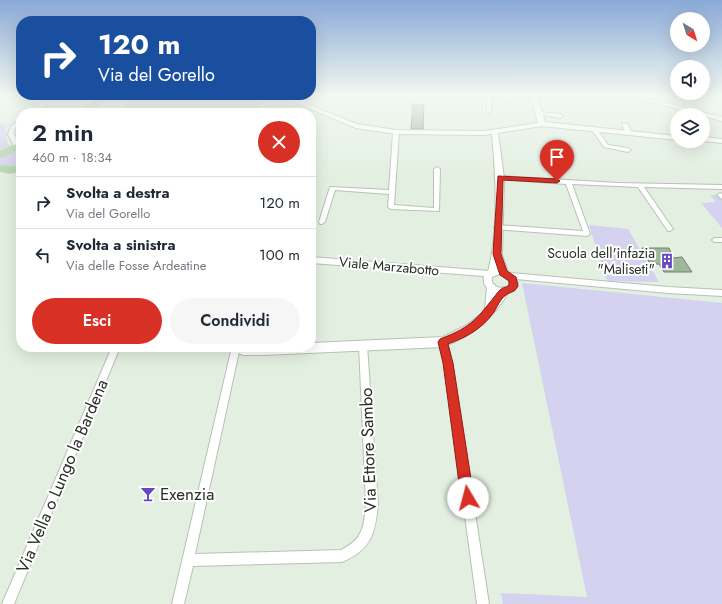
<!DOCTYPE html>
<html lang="it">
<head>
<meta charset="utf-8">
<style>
  body { margin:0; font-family:Jost,sans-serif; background:#f6f6f7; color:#1f2937; height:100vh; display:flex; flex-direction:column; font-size:15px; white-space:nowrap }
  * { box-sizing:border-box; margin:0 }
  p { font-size:13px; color:#747a83 }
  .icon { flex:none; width:22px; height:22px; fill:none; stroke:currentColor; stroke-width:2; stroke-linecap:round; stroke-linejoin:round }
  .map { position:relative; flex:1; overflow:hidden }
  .side { position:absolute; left:16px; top:108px; width:300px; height:244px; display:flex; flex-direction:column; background:#fff; border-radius:16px; box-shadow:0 4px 16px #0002 }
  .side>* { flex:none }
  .guide { position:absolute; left:16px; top:16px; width:300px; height:84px; border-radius:16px; box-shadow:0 4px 16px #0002; background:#1a4fa0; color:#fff; overflow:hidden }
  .needle { width:26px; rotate:142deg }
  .controls { position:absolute; left:670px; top:12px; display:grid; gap:8px }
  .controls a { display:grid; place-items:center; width:40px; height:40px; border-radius:50%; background:#fff; box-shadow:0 4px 16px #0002; font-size:20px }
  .pin { position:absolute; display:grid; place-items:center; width:34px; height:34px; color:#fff; margin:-41px -17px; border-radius:50% 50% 50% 0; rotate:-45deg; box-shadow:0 0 4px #0007 }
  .pin .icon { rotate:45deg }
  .me { position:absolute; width:44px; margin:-22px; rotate:352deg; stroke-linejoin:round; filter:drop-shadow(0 0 3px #0008) }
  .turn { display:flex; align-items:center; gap:14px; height:84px; padding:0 16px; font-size:18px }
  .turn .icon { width:52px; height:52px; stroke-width:2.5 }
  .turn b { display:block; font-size:28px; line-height:34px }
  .round { display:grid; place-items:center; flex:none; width:42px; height:42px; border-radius:21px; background:#f6f6f7 }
  .overview { display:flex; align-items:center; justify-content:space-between; height:68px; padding:0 16px }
  h1 { font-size:24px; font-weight:600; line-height:30px }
  .action { display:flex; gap:8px; margin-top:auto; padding:8px 16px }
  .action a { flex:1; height:46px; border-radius:24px; background:#d93025; color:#fff; font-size:16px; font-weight:600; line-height:46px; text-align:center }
  .action a+a { background:#f6f6f7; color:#1f2937 }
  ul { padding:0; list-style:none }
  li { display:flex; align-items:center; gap:12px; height:52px; padding:0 16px; border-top:1px solid #e0e1e3 }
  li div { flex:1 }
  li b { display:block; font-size:15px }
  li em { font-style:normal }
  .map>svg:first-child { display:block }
</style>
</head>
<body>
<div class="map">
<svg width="722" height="604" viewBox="0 0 722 604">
  <rect width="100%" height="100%" fill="#e3efe1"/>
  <g fill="#d4d2ee">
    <polygon points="131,95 264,95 259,113 120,113"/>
    <polygon points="0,124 5,124 5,131 7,134 6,138 9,146 0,151"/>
    <polygon points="21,147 21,166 10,168 0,164 0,159 2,156"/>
    <polygon points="710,195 718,195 722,199 722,228 701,203 716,202"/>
    <polygon points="589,225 628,229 659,282 608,281 605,276"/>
    <polygon points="522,283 722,303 722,604 503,604 501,593 587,597"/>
  </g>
  <g fill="#9eb699" stroke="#758073">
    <polygon points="413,104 424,105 423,129 411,129"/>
    <polygon points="642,248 669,248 673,258 682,257 692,272 664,272 659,264 650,264"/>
  </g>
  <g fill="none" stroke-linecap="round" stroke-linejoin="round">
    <defs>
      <g id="minor">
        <polygon points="0,94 3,94 0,96"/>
        <polygon points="487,94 491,94 491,112 489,113 487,112"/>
        <polygon points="622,94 630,94 722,117 722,121"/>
        <polygon points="51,95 56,95 36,113 31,113"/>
        <polygon points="536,112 560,114 563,116 560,118 538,114 536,114"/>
        <polygon points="21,119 21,123 15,128 14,134 20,146 17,148 14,146 8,134 11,126"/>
        <polygon points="623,123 628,124 632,134 631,135 626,134 622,124"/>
        <polygon points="593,129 597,129 608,145 628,148 631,150 628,152 604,147 592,130"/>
        <polygon points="396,130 399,132 394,205 434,208 434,169 437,167 440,169 439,211 391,209 388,207 389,194 335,190 325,222 322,224 320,224 319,222 330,187 389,190 393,132"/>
        <polygon points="500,176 618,183 722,185 722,189 644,187 673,229 670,231 668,231 638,187 572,184 590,234 587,236 495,229 494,227 497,225 583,231 566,184 498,179 497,178"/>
        <polygon points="720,193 722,194 722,199 717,195"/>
        <polygon points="714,238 722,238 722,242 714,242 712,240"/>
        <path d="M 311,257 L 490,271 L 499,269 L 511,273 L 668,287 L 722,290 L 722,296 L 668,293 L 516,279 L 518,283 L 515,290 C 503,296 481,294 484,276 L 311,263 ZM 497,275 C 503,274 507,277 510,283 L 509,286 C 501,290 490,287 492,277 Z"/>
        <polygon points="443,338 446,339 447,342 452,363 489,604 477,604 444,363 439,342 440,339"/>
        <path d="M 363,341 L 366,342 L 367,345 L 378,505 C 375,534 371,550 342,562 L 193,566 L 184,604 L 172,604 L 232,347 L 240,347 L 195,554 L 341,550 C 363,539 364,527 366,505 L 359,345 L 360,342 Z"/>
        <polygon points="112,347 120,347 14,604 2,604"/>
      </g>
      <g id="tertiary">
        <path d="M 530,94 L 536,94 L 545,122 L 677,136 L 677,140 L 542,126 L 498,133 L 504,178 L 502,255 L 508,272 L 503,275 L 500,274 L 498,271 L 496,274 L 493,275 L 488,272 C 499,228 496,178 492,134 L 484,135 L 396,134 L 356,128 L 277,95 L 285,95 L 357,124 L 396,130 L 484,131 L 538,123 Z"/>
        <polygon points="703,137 722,139 722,143 703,141"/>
        <path d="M 492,284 L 495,285 L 496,295 C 500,290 501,286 507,288 L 509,291 C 494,318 472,336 443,347 L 264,355 L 243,355 L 233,350 L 232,347 L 311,347 L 311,343 L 443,337 L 467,325 L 482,313 L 485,309 L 487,288 L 489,285 Z"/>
      </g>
      <g id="primary">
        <polygon points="103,95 112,95 87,113 78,113"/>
        <polygon points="21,142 21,148 0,158 0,151"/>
        <polygon points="0,165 10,167 21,165 21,171 10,173 0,171"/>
      </g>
    </defs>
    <use href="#minor" stroke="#b7c2b4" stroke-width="2"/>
    <use href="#tertiary" stroke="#b7c2b4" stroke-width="2"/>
    <use href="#primary" stroke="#d0d1d0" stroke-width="2"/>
    <use href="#minor" fill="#fff" fill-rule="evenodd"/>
    <use href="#tertiary" fill="#fff" fill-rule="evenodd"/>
    <use href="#primary" fill="#b1d7a9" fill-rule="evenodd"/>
  </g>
  <linearGradient id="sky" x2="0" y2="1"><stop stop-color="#89a9d6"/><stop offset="0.53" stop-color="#f2f8f2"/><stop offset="1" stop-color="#f2f8f2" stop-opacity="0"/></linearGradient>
  <rect width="722" height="179" fill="url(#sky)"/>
  <path fill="#d93025" stroke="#8d1f18" d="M 498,176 L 557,179 L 560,181 L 557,183 L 503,180 L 501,254 L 507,271 L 516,277 L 518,286 C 514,293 512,291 506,295 C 501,298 497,307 494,312 C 482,329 467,337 448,344 L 453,363 L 474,498 L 472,503 L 468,505 L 463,503 L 461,498 L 443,363 L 438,342 L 440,339 C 474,326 477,318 499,291 C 502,287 506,288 509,285 L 509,281 L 500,275 L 493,254 Z"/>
  <defs>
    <symbol id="building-bare" viewBox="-9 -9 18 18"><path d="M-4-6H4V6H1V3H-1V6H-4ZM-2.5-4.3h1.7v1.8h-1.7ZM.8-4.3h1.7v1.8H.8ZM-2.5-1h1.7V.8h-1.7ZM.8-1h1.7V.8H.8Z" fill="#644ac2" stroke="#fff" stroke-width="2.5" paint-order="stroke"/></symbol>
    <symbol id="bar-bare" viewBox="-9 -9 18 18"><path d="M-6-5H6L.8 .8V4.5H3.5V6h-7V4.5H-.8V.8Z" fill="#644ac2" stroke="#fff" stroke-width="2.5" paint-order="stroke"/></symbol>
  </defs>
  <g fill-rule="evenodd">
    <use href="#building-bare" x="656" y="250" width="22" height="22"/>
    <use href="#bar-bare" x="137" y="483" width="22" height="22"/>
  </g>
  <g text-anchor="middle" stroke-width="4" stroke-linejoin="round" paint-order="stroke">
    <g font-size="14" fill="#292e28" stroke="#fff" text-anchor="end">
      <text x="655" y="258">Scuola dell'infazia<tspan x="655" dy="16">"Maliseti"</tspan></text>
    </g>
    <g font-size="14" fill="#292e28" stroke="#fff">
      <text transform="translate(389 266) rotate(5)" y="5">Viale Marzabotto</text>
    </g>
    <g font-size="17" fill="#292e28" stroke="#fff">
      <text transform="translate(368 450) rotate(-92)" y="6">Via Ettore Sambo</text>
      <text transform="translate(62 476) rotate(-67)" y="6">Via Vella o Lungo la Bardena</text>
    </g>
    <g font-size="17" fill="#292e28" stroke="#fff" text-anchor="start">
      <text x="160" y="500">Exenzia</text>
    </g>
  </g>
</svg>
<div class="controls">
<a><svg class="needle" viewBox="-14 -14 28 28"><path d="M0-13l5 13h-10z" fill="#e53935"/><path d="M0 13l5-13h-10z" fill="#747a83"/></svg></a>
<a><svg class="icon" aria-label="sound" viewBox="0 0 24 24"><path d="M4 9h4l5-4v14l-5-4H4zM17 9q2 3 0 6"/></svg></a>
<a><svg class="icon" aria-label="layers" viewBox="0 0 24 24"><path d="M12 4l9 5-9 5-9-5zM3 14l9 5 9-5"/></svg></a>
</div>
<div class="pin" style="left:557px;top:181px;background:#d93025"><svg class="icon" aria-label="arrive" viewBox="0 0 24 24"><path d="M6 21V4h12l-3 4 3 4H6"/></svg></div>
<svg class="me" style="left:468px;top:498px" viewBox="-20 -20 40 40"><circle r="19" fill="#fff"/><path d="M0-13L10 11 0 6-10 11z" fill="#d93025"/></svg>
<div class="guide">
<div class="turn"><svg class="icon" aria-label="right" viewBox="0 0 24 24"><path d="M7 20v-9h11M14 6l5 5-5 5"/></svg><div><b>120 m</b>Via del Gorello</div></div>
</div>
<section class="side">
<div class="overview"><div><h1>2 min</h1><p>460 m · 18:34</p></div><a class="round" style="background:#d93025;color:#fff"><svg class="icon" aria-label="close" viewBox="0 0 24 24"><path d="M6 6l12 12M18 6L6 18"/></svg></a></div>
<ul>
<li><svg class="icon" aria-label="right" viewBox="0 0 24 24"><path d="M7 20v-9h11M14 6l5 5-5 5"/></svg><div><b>Svolta a destra</b><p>Via del Gorello</p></div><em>120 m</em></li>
<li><svg class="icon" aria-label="left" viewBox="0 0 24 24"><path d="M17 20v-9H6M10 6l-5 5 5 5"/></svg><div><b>Svolta a sinistra</b><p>Via delle Fosse Ardeatine</p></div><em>100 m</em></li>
</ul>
<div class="action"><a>Esci</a><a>Condividi</a></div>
</section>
</div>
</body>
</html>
